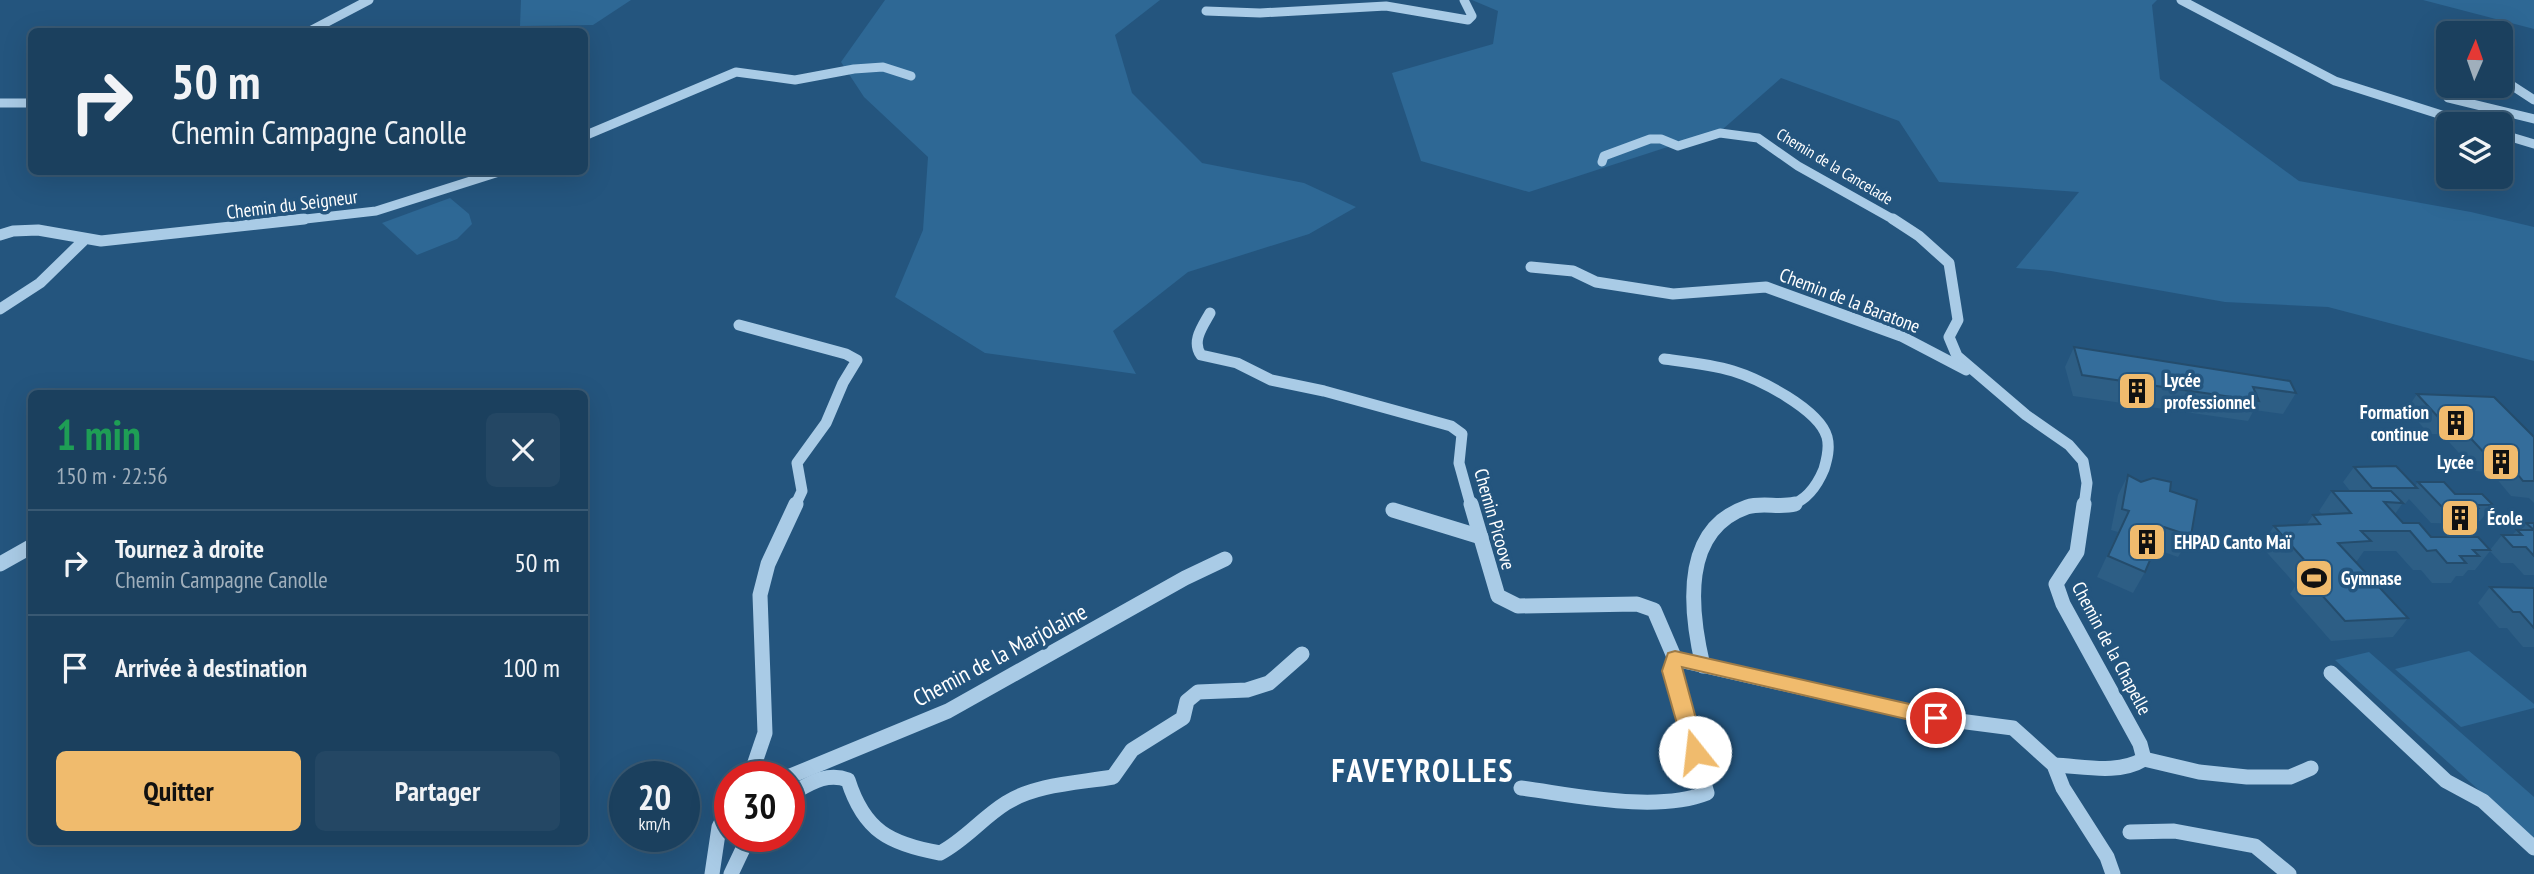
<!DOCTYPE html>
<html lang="fr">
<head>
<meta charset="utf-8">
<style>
  body { margin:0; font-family:"PT Sans Narrow",sans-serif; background:#244764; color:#f1f3f6; height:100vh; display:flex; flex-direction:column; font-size:26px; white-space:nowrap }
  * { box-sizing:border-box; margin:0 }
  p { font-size:23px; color:#a0afbc }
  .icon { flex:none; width:38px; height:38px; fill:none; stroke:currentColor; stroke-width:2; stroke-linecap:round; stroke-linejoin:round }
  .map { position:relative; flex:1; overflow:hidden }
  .side { position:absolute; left:28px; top:390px; width:560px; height:455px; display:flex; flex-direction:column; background:#1b405e; border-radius:10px; box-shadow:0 7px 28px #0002,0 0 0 2px #395973 }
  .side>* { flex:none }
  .top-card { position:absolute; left:28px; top:28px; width:560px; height:147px; border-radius:10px; box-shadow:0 7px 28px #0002,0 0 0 2px #395973; background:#1b405e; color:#f1f3f6; overflow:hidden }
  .needle { width:46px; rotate:2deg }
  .tools { position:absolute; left:2436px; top:21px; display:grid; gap:14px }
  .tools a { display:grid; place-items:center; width:77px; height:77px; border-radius:10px; background:#1b405e; box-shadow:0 7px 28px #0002,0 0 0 2px #395973; font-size:35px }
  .speed { position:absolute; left:609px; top:761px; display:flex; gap:14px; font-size:35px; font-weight:700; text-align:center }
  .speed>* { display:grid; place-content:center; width:91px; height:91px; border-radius:50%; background:#1b405e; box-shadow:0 7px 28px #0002,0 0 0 2px #395973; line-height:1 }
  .speed small { font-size:18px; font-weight:400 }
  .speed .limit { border:10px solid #d22; background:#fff; color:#111 }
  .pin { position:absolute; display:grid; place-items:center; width:60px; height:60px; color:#fff; margin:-30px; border:4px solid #fff; border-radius:50%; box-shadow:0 2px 7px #0007 }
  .me { position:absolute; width:77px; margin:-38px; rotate:344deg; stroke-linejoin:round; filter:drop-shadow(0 0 5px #0008) }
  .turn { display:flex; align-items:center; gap:24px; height:147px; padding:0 28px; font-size:32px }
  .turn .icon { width:91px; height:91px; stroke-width:2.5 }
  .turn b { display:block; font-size:49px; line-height:60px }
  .round { display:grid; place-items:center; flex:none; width:74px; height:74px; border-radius:10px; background:#244764 }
  .overview { display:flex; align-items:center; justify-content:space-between; height:119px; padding:0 28px }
  h1 { font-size:42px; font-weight:700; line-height:52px; color:#1e9e55 }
  .action { display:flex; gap:14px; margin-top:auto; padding:14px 28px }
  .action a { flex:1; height:80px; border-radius:10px; background:#f0bb6d; color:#111; font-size:28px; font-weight:700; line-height:80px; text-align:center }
  .action a+a { background:#244764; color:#f1f3f6 }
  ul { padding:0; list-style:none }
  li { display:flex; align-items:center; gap:21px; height:105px; padding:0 28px; border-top:2px solid #395973 }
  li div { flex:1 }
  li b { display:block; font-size:26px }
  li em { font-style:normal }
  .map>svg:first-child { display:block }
</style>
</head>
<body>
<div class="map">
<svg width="2534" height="874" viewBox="0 0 2534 874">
  <rect width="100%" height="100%" fill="#24557e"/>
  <g fill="#2e6895">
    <polygon points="521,0 631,0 593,25 520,26"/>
    <polygon points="885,0 1160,0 1115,35 1132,93 1202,163 1304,183 1356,207 1309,234 1188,272 1113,331 1136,374 985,353 895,297 923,230 928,157 864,97 841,62"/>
    <polygon points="1472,0 2157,0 2152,5 2160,79 2299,181 2471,212 2534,227 2534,361 2328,307 2225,302 2051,271 2016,268 2079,192 1939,182 1899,121 1781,78 1723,129 1529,192 1421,161 1392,73 1493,44 1498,11"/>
    <polygon points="2423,0 2534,0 2534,29"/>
    <polygon points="450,198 469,214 472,224 457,239 417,255 382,223"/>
    <polygon points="2469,651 2534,704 2534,708 2461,727 2395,669"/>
    <polygon points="2369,652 2534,797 2534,840 2335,660"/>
  </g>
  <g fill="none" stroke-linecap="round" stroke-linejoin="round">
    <g stroke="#a9cbe6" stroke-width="9">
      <polyline points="2181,0 2335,81 2470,124"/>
      <polyline points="1206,11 1260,13 1386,6 1468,20 1472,16 1464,0"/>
      <polyline points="308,32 369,0"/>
      <polyline points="2504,35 2505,81 2534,100"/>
      <polyline points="2448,98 2534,119"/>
      <polyline points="0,103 32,103"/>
      <polyline points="2501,134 2534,144"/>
      <polyline points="584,136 736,72 795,80 854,69 883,67 911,76"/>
      <polyline points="1602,162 1604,156 1650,139 1661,139 1678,146 1720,133 1758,138 1798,166 1896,221"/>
      <polyline points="288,221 376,211 499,172"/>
    </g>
    <g stroke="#a9cbe6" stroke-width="11">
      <polyline points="1893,219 1919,236 1949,263 1958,320 1949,337 1957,356 2026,415 2069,445 2083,461 2087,483 2084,506"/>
      <polyline points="0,235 13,231 38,230 101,241 304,219"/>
      <polyline points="1531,267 1573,271 1596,282 1673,294 1766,287 1901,336 1966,370"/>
      <polyline points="0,309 40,283 83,241"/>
      <path d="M 1210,313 C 1203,326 1191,341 1201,355 L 1237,363 L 1271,380 L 1324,391 L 1451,426 L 1462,434 L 1459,463 L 1471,506"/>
      <polyline points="739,325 846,354 857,360 843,383 826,423 797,463 802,491 795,506"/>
      <path d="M 1664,359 C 1687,362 1710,364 1733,371 C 1759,379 1819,409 1827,437 C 1830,448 1827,459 1824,469 C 1817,486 1807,501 1788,506"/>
      <polyline points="1753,506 1772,506"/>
    </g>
    <g stroke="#a9cbe6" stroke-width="15">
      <polyline points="1471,504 1498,596 1518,606 1637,604 1654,610 1675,659"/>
      <polyline points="1393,510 1481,537"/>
      <polyline points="0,564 32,546"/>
      <polyline points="1675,659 1936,718 2013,728 2054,765 2063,788 2107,857 2113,874"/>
      <path d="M 1703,666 C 1690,611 1680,530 1747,507 C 1762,502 1779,508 1795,504"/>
      <polyline points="2331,673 2446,781 2483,801 2534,848"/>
      <polyline points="2144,759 2199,772 2247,777 2290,777 2311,768"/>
      <path d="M 2054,765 C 2083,766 2118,775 2144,759 L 2140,744 L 2063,604 L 2056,584 L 2077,552 L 2084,504"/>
      <polyline points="750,777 765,733 760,595 768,564 796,504"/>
      <polyline points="788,777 948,711 1185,578 1225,559"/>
      <path d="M 1521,788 C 1575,795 1656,813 1707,793 L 1671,671 L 1675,659"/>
      <path d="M 789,795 C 808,785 826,771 848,780 C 864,831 890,844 940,853 C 965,840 982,818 1006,803 C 1036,784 1078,783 1113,777 L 1132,750 L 1183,718 L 1187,701 L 1198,692 L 1247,690 L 1269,683 L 1302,654"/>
      <polyline points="2130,832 2174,831 2255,846 2289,874"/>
      <polyline points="712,874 719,827 730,805"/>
      <polyline points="731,874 749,836"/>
    </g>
  </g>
  <g fill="#2d5e85">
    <polygon points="2074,347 2296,393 2283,414 2254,410 2248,421 2073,396 2065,367"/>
    <polygon points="2417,394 2534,437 2534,503 2529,498 2511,496 2491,472 2475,471 2442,434 2429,434 2407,409"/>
    <polygon points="2354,467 2415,486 2418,482 2493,505 2480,521 2468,521 2466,524 2431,523 2409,499 2405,504 2402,504 2395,514 2403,523 2431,537 2490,550 2502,535 2512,535 2517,530 2521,530 2526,523 2534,523 2534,575 2524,575 2513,563 2501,563 2490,551 2475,570 2468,570 2463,576 2456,576 2451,583 2432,583 2421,570 2413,570 2396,551 2364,551 2357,561 2355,561 2408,618 2393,637 2331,641 2290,594 2296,585 2261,546 2274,526 2307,524 2313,515 2323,515 2319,511 2332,491 2350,491 2343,482"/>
    <polygon points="2128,475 2141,482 2170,491 2191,536 2178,557 2155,549 2145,572 2133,593 2097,577 2118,532 2111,530 2118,495"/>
    <polygon points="2490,587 2534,588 2534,647 2523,647 2507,628 2499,628 2478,603"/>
  </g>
  <g fill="#346d9b" stroke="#244c6c" stroke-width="2">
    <polygon points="2074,347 2290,381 2296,393 2253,387 2259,401 2082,375"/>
    <polygon points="2417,394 2494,397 2534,437 2534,481 2523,481 2503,456 2487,456 2453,419 2439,418"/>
    <polygon points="2396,466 2417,488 2372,488 2354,467"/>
    <polygon points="2128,475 2141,482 2153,478 2171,482 2170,491 2197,500 2191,536 2164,527 2145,572 2108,556 2129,511 2122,509"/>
    <polygon points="2418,482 2444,482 2455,494 2482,494 2493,505 2475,505 2478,508 2442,507"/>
    <polygon points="2332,491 2391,491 2403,503 2384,502 2403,523 2419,523 2431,537 2478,537 2490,550 2473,550 2479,556 2460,556 2466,563 2447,563 2436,550 2427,551 2410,531 2361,531 2371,541 2338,543 2408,618 2345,621 2303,574 2316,573 2274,526 2320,524 2313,515 2351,513"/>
    <polygon points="2526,523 2534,523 2534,530"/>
    <polygon points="2517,530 2534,530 2534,556 2526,547 2513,547 2502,535 2522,535"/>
    <polygon points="2490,587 2534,588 2534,628 2520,612 2513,612"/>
  </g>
  <polygon fill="#f0bb6d" stroke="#9c7a47" stroke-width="2" points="1675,651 1936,710 1943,713 1946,718 1943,724 1936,726 1682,667 1705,752 1702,758 1695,760 1688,758 1685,752 1662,671 1668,653"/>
  <defs>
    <symbol id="building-square" viewBox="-11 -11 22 22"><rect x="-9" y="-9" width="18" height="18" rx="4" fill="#f0bb6d" stroke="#24557e"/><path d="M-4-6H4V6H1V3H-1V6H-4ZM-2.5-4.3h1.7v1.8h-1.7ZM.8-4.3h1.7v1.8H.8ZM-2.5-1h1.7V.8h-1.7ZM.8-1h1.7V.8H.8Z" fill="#111"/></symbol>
    <symbol id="stadium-square" viewBox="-11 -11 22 22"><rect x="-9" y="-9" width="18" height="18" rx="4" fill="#f0bb6d" stroke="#24557e"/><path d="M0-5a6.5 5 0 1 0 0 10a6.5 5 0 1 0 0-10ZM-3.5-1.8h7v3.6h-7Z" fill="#111"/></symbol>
  </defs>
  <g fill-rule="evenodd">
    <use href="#building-square" x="2115" y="369" width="44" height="44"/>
    <use href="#building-square" x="2434" y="401" width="44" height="44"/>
    <use href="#building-square" x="2479" y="440" width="44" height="44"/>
    <use href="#building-square" x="2438" y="496" width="44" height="44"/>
    <use href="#building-square" x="2125" y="520" width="44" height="44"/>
    <use href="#stadium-square" x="2292" y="556" width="44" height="44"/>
  </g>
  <g text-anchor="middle" stroke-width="7" stroke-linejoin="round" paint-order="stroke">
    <g font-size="16" fill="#fff" stroke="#24557e">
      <text transform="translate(1835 166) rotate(31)" y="6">Chemin de la Cancelade</text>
    </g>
    <g font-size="19" fill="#fff" stroke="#24557e">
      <text transform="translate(292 204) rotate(-7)" y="7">Chemin du Seigneur</text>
      <text transform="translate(1850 300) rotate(21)" y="7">Chemin de la Baratone</text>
      <text transform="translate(1495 519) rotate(74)" y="7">Chemin Picoove</text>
      <text transform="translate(2112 648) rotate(62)" y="7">Chemin de la Chapelle</text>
    </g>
    <g font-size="19" font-weight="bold" fill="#fff" stroke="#24557e" text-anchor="start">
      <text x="2164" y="387">Lycée<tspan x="2164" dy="22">professionnel</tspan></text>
      <text x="2429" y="419" text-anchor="end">Formation<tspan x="2429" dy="22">continue</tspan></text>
      <text x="2474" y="469" text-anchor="end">Lycée</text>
      <text x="2487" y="525">École</text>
      <text x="2174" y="549">EHPAD Canto Maï</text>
      <text x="2341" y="585">Gymnase</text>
    </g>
    <g font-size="23" fill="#fff" stroke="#24557e">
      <text transform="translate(1000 655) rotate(-28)" y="8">Chemin de la Marjolaine</text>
    </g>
    <g font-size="32" font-weight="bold" letter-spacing="2" fill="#fff" stroke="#24557e">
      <text x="1423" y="782">FAVEYROLLES</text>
    </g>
  </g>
</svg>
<div class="tools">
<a><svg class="needle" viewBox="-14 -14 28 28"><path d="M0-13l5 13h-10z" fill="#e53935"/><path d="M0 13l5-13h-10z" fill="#a0afbc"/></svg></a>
<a><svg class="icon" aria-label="layers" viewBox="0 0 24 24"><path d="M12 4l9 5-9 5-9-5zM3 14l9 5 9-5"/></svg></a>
</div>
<div class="speed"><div>20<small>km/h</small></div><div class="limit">30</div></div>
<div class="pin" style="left:1936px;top:718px;background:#d93025"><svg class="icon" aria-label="arrive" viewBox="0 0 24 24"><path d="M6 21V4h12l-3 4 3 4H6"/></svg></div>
<svg class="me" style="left:1695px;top:752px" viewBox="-20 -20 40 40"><circle r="19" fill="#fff"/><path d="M0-13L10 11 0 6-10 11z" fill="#f0bb6d"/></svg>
<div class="top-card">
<div class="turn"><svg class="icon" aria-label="right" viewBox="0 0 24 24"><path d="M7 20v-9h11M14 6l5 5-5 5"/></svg><div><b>50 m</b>Chemin Campagne Canolle</div></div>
</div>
<section class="side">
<div class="overview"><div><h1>1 min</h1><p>150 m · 22:56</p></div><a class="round"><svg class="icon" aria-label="close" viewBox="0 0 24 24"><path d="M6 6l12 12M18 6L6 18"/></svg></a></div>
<ul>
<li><svg class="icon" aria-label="right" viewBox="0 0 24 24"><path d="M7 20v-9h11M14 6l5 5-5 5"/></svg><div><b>Tournez à droite</b><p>Chemin Campagne Canolle</p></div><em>50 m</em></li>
<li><svg class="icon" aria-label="arrive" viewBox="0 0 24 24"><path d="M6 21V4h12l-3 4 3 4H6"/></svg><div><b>Arrivée à destination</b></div><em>100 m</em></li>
</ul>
<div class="action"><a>Quitter</a><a>Partager</a></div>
</section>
</div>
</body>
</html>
